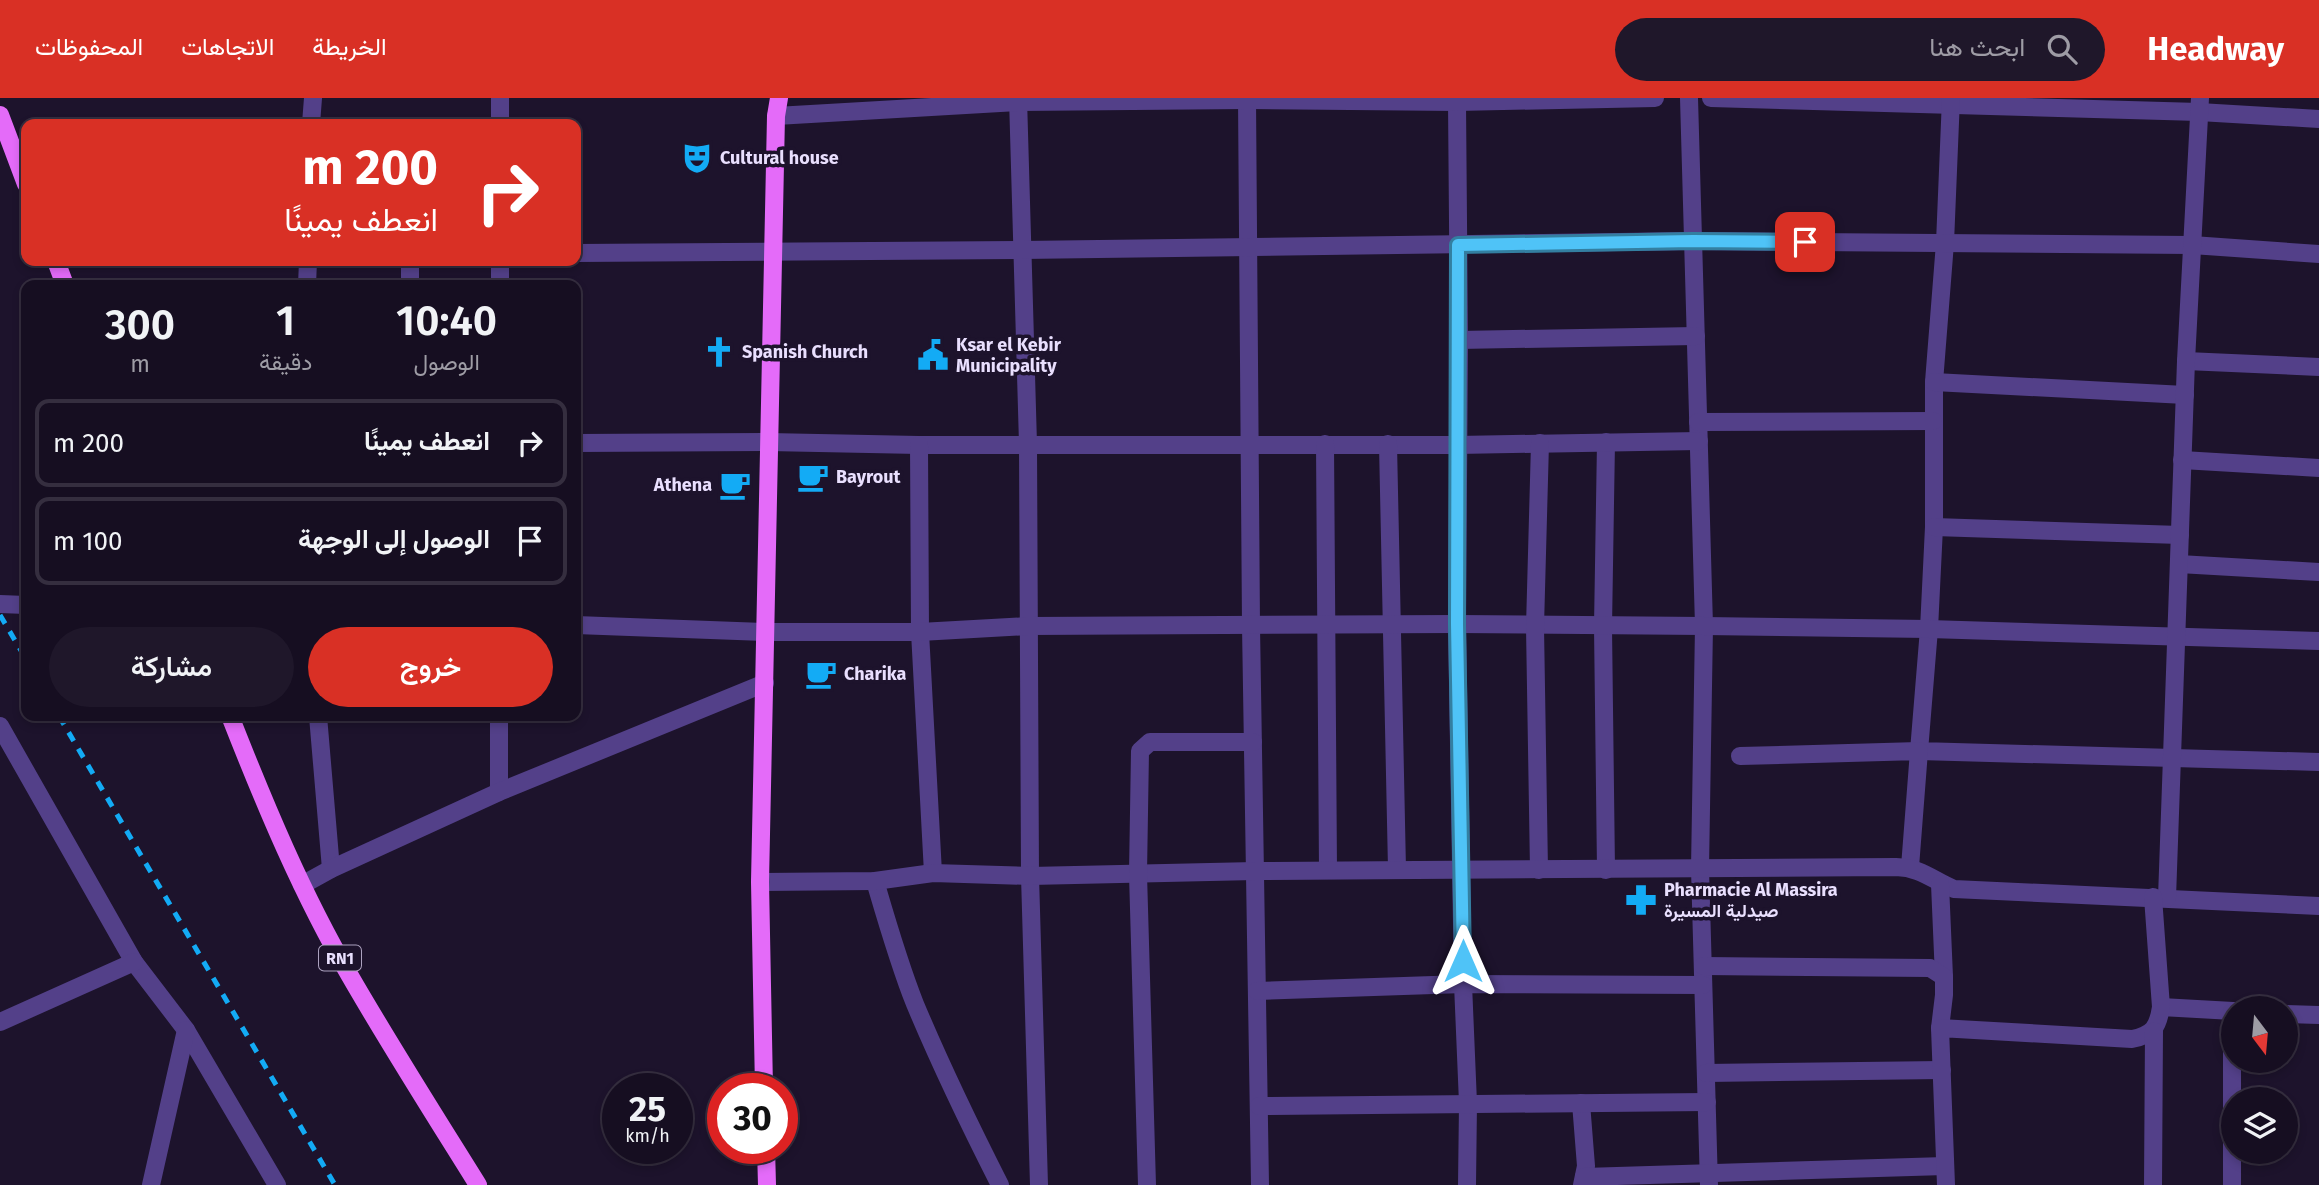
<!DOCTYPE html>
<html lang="ar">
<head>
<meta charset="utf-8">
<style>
  body { margin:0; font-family:"Fira Sans",Vazirmatn,sans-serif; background:#1f172a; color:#f1f3f6; direction:rtl; height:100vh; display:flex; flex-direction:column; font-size:26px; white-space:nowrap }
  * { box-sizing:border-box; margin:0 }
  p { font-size:23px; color:#9e9ca5 }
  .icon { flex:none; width:38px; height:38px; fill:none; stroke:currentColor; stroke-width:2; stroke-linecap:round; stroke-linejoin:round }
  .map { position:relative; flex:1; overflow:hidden; direction:ltr }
  .side { position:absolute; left:21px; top:182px; width:560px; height:441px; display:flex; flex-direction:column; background:#160e21; border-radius:14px; box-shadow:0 4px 10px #0003,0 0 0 2px #352e3f; direction:rtl }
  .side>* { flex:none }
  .banner { position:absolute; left:21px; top:21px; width:560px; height:147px; border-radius:14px; box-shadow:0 4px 10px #0003,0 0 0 2px #352e3f; direction:rtl; background:#d93025; color:#fff; overflow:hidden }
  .needle { width:46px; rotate:164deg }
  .buttons { position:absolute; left:2221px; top:898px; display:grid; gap:14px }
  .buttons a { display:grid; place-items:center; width:77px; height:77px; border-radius:50%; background:#160e21; box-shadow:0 4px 10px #0003,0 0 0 2px #352e3f; font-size:35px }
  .speed { position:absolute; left:602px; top:975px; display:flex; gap:14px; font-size:35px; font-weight:700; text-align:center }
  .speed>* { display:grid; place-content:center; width:91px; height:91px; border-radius:50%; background:#160e21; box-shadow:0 4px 10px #0003,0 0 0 2px #352e3f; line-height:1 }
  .speed small { font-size:18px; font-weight:400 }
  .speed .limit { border:10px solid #d22; background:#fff; color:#111 }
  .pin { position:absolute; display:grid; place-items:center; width:60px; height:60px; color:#fff; margin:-30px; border-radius:14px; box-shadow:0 4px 10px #0006 }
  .me { position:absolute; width:77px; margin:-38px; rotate:0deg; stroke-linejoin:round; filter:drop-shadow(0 0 5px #0008) }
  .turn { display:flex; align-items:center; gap:24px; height:147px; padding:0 28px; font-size:32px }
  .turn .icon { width:91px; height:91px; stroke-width:2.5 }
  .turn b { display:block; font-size:49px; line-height:60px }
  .eta { display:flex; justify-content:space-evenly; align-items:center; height:119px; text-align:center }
  .eta b { font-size:42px; font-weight:600; line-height:49px }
  .cta { display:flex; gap:14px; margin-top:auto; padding:14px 28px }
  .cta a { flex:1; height:80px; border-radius:42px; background:#d93025; color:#fff; font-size:28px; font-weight:600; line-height:80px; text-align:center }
  .cta a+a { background:#1f172a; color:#f1f3f6 }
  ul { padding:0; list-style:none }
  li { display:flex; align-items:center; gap:21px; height:88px; margin:0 14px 10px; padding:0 14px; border:4px solid #352e3f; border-radius:14px }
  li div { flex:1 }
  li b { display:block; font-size:26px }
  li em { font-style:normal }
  header { display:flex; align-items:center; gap:42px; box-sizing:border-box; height:98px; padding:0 35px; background:#d93025; color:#fff }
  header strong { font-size:33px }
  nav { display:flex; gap:38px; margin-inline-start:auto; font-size:24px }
  .search { width:490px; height:63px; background:#1f172a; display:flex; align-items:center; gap:18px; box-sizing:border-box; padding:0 24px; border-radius:38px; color:#9e9ca5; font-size:26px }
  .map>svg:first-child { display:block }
</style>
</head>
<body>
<header>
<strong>Headway</strong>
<div class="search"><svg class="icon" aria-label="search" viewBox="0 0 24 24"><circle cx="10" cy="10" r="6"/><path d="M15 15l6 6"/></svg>ابحث هنا</div>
<nav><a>الخريطة</a><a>الاتجاهات</a><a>المحفوظات</a></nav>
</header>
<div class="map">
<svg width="2319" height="1087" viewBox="0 0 2319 1087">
  <rect width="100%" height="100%" fill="#1d132c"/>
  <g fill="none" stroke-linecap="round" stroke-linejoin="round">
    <g stroke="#534089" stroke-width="18">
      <polyline points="1018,0 1028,346 1030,778 1039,1087"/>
      <polyline points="1247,0 1251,528 1260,1087"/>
      <polyline points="1689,0 1704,528 1700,771 1709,1087"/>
      <polyline points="1711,0 2199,14 2319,21"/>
      <polyline points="1951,0 1945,145 1934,284 1934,429 1929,531 1919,653 2319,664"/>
      <polyline points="1457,4 1459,242 1457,526 1463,886 1468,1005 1467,1087"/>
      <polyline points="776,18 1018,4 1247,2 1457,4 1655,0"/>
      <polyline points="311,26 313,0"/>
      <polyline points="500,26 500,0"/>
      <polyline points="576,155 1022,152 1693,143 2192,147 2319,156"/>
      <polyline points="410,163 410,187"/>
      <polyline points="500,163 500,187"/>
      <polyline points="307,187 308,163"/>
      <polyline points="1459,242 1696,238"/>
      <polyline points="2186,263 2319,269"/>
      <polyline points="1934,284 2185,297"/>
      <polyline points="1698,324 1933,323"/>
      <polyline points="1606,344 1603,529 1606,772"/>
      <polyline points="576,345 768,344 919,347 1457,347 1699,343"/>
      <polyline points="1325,346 1328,772"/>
      <polyline points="1388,346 1397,771"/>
      <polyline points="919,347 920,534 933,775"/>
      <polyline points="2182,362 2319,370"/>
      <polyline points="1934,429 2180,437"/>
      <polyline points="2179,466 2319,474"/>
      <polyline points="0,506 26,507"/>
      <polyline points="576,527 766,534 920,534 1028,528 1457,526 1704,528 1929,531 2319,543"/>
      <polyline points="318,618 331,771"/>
      <polyline points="499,618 499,694"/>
      <polyline points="0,628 134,864 186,932 277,1087"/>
      <polyline points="1740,658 1919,653 1910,769"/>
      <polyline points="1539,772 1535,529 1540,345"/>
      <path d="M 875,783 C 887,824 899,866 915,906 C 941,968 970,1028 1000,1087"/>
      <path d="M 760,784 L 875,783 L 933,775 L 1030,778 L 1255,773 L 1896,769 C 1922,770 1932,782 1954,791 L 2319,808"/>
      <polyline points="1940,786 1944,879"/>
      <polyline points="302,787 331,771 499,694 765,585"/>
      <polyline points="2167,800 2186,263 2200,0"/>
      <polyline points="1703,868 1930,870 1944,879 1944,897 1940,930"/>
      <polyline points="1257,893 1463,886 1703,887"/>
      <polyline points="2161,909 2233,913"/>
      <polyline points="2232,913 2232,1087"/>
      <polyline points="2286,916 2319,917"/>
      <polyline points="0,924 134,864"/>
      <polyline points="1706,975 1942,972"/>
      <polyline points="1581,1005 1586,1068 1582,1087"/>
      <polyline points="1259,1008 1707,1004"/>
      <polyline points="1584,1079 1945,1068"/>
      <polyline points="151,1087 186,932"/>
      <polyline points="1147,1087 1138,776 1140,653 1150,644 1253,644"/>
      <path d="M 1946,1087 L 1940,930 L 2132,941 C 2153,937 2158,929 2161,909 L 2153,799"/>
      <polyline points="2153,1087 2154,933"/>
    </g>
    <g stroke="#e46bf9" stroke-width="18">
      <polyline points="0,17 26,86"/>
      <polyline points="56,163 65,187"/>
      <path d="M 230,618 C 265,707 302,796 350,878 C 391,949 435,1018 478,1087"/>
      <polyline points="764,990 760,784 776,18 779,0"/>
      <polyline points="766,1050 767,1087"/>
    </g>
    <g stroke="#13abf5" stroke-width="5" stroke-dasharray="10 9" stroke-linecap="butt">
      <polyline points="0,517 26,561"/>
      <polyline points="59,618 335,1087"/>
    </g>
  </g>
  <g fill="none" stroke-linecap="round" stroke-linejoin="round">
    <defs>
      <polyline id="route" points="1463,863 1457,526 1458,147 1693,143 1805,144"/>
    </defs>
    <use href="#route" stroke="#337fa1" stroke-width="18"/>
    <use href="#route" stroke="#4fc3f7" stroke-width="12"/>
  </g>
  <defs>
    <symbol id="theatre-bare" viewBox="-9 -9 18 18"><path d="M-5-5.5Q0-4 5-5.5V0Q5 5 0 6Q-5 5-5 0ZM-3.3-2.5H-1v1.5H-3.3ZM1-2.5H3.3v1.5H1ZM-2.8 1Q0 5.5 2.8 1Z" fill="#13abf5" stroke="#1d132c" stroke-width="2.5" paint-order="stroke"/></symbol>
    <symbol id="church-bare" viewBox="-9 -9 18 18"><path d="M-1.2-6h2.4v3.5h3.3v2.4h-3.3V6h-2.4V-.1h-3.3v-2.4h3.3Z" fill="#13abf5" stroke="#1d132c" stroke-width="2.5" paint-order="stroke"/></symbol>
    <symbol id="civic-bare" viewBox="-9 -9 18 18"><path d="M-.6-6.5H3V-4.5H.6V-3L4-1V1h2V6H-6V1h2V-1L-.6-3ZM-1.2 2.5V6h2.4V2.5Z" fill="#13abf5" stroke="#1d132c" stroke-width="2.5" paint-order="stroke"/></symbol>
    <symbol id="cafe-bare" viewBox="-9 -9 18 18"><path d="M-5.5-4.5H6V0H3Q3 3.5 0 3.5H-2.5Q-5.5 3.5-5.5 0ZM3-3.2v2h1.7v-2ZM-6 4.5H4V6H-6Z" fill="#13abf5" stroke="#1d132c" stroke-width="2.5" paint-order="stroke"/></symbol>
    <symbol id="pharmacy-bare" viewBox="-9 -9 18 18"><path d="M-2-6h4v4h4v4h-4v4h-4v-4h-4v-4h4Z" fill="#13abf5" stroke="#1d132c" stroke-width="2.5" paint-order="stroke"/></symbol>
  </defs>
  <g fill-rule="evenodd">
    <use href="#theatre-bare" x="675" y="38" width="44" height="44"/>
    <use href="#church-bare" x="697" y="232" width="44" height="44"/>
    <use href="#civic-bare" x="911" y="235" width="44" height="44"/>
    <use href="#cafe-bare" x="791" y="357" width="44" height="44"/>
    <use href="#cafe-bare" x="713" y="365" width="44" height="44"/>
    <use href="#cafe-bare" x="799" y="554" width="44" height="44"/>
    <use href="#pharmacy-bare" x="1619" y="780" width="44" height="44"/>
  </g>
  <g text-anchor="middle" stroke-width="7" stroke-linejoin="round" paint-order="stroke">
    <rect fill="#1d132c" stroke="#aca2bf" stroke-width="2" x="319" y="847.5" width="42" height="25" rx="5"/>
    <g font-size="16" font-weight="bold" fill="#e9dffe">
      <text x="340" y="866">RN1</text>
    </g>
    <g font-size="18" font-weight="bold" fill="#e9dffe" stroke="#1d132c" text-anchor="start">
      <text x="720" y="66">Cultural house</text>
      <text x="956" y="253">Ksar el Kebir<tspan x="956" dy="21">Municipality</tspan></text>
      <text x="742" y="260">Spanish Church</text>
      <text x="836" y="385">Bayrout</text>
      <text x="712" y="393" text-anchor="end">Athena</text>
      <text x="844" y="582">Charika</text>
      <text x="1664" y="798">Pharmacie Al Massira<tspan x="1664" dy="21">صيدلية المسيرة</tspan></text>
    </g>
  </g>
</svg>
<div class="buttons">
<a><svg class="needle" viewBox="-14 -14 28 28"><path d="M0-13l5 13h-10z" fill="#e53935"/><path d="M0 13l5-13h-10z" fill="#9e9ca5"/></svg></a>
<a><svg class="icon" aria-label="layers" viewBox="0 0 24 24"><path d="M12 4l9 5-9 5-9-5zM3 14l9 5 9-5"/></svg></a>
</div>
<div class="speed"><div>25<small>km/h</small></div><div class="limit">30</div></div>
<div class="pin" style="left:1805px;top:144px;background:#d93025"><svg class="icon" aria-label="arrive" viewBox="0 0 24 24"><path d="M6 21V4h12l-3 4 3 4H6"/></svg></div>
<svg class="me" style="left:1463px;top:863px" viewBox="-20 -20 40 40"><path d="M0-17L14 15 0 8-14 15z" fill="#4fc3f7" stroke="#fff" stroke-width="4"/></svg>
<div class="banner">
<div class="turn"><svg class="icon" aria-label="right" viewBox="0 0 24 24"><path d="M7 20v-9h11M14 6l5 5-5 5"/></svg><div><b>200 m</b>انعطف يمينًا</div></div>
</div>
<section class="side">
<div class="eta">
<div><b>10:40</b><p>الوصول</p></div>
<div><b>1</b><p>دقيقة</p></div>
<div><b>300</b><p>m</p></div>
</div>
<ul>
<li><svg class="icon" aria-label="right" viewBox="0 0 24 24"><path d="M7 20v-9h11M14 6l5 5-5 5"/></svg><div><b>انعطف يمينًا</b></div><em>200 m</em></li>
<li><svg class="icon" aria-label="arrive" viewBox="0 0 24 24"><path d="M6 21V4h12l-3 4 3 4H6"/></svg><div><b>الوصول إلى الوجهة</b></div><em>100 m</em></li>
</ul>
<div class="cta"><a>خروج</a><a>مشاركة</a></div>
</section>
</div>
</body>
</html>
